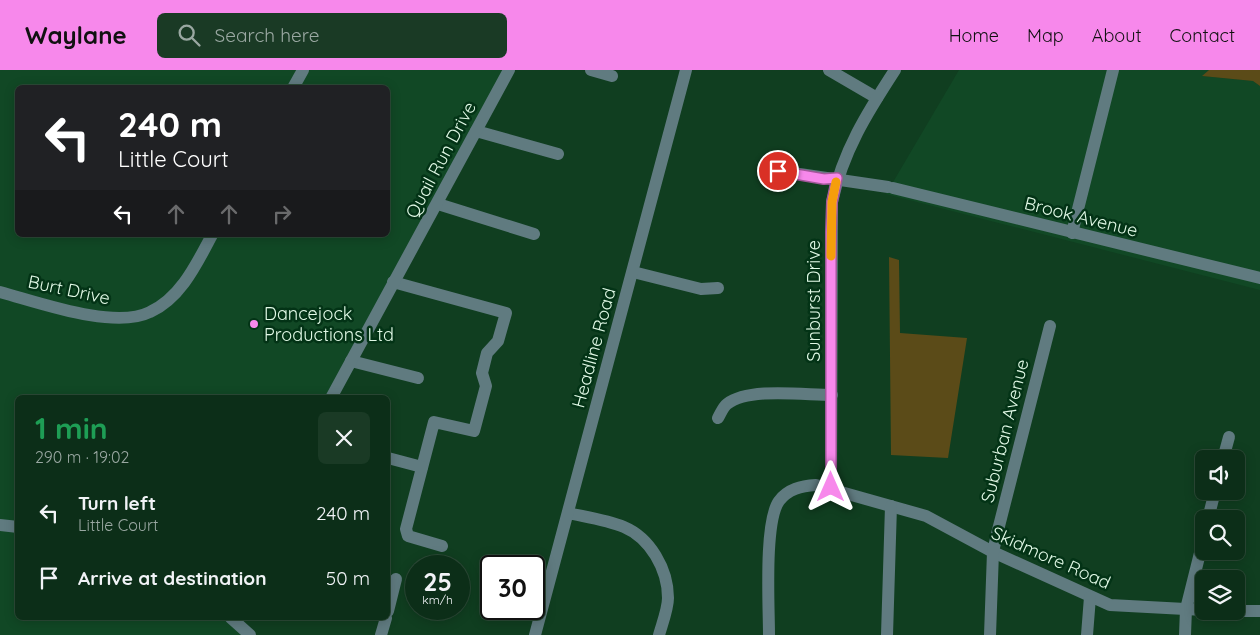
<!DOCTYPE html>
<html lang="en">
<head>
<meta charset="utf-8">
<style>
  body { margin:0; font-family:Quicksand,sans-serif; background:#1a3a25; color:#f1f3f6; height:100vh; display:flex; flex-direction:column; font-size:19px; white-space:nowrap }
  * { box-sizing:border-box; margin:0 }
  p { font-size:16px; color:#9aa8a2 }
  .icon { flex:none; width:28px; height:28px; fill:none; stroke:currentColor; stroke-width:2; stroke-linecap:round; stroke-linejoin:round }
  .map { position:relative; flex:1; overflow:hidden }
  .details { position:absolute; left:15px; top:325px; width:375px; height:225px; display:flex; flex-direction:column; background:#0c2e18; border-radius:8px; box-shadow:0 2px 12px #0003,0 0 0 1px #2c4a37 }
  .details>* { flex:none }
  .banner { position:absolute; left:15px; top:15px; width:375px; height:152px; border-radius:8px; box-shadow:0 2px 12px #0003,0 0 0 1px #2c4a37; background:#202124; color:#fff; overflow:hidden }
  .controls { position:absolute; left:1195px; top:380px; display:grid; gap:10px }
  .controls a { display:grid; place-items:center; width:50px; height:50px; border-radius:8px; background:#0c2e18; box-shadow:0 2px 12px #0003,0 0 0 1px #2c4a37; font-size:25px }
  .speed { position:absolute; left:405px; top:485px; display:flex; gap:10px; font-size:25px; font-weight:700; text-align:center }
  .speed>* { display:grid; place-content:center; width:65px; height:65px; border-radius:50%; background:#0c2e18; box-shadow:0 2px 12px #0003,0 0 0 1px #2c4a37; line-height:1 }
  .speed small { font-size:12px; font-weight:400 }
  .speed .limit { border:2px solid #111; border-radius:8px; background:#fff; color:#111 }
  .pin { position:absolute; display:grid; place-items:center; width:42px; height:42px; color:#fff; margin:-21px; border:2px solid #fff; border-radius:50%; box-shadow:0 1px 5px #0007 }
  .me { position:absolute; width:55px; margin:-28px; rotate:0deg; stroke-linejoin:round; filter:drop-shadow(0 0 4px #0008) }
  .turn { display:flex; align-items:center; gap:18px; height:105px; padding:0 20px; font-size:22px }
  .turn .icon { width:65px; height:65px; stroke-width:2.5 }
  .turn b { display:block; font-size:35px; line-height:42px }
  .lanes { display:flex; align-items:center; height:48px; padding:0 20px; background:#0003; justify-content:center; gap:25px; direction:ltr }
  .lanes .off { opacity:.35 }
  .round { display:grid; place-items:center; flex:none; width:52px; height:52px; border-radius:8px; background:#1a3a25 }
  .headline { display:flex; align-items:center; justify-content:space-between; height:85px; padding:0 20px }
  h1 { font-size:30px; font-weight:700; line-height:38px; color:#1e9e55 }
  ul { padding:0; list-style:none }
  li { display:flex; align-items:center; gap:15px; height:65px; padding:0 20px }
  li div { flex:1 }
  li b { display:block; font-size:19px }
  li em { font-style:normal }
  header { display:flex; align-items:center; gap:30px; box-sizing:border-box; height:70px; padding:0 25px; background:#f788eb; color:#111 }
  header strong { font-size:24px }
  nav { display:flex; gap:28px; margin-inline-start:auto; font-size:18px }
  .search { width:350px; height:45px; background:#1a3a25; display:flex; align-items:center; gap:12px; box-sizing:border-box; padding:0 18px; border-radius:8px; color:#9aa8a2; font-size:19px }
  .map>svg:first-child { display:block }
</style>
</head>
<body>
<header>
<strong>Waylane</strong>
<div class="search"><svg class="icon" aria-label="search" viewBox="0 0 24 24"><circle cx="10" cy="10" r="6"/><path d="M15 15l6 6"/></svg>Search here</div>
<nav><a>Home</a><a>Map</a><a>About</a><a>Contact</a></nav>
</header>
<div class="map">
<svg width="1260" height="565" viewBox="0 0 1260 565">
  <rect width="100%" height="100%" fill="#103e20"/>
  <g fill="#114825" fill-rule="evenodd">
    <path d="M 0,0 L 509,0 L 331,327 L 18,328 L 18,548 L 231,548 L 250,565 L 0,565 ZM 18,18 L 388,18 L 388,165 L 18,165 Z"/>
    <polygon points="959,0 1209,0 1203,6 1253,11 1260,16 1260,220 886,124"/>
  </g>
  <g fill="#5b4b18">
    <polygon points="1209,0 1260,0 1260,16 1253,11 1202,6"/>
    <polygon points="889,187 899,190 900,263 967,268 948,388 891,385"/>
  </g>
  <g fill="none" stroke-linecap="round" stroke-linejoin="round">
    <g stroke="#607b80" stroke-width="12">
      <polyline points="591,0 612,6"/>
      <polyline points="829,0 877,28"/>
      <polyline points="293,18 303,0"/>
      <polyline points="476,61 558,84"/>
      <polyline points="779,101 888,117"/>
      <polyline points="893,118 1260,208"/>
      <polyline points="438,134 534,164"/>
      <polyline points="1072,163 1113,0"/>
      <polyline points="633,202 701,219 718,218"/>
      <polyline points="393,212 506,243 498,271 487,283 482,303 486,316 474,361 434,352 406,459 408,466 442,476"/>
      <path d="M 0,222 C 38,232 114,260 150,242 C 181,228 197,193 212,165"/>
      <polyline points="351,291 418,308"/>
      <path d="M 331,328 C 390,218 450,109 509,0"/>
      <path d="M 718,348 C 721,343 723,337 727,334 C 749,317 804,325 832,325"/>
      <polyline points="388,388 422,397"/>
      <polyline points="1223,389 1229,367"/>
      <path d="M 831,417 L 832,132 C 843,81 867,43 895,0"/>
      <path d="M 568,443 C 586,447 607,450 624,457 C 650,468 668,499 668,528 C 668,539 662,554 659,565"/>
      <polyline points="1208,449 1215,421"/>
      <polyline points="0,455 18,457"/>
      <polyline points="388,541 396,509"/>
      <polyline points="1236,541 1260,541"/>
      <polyline points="231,548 250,565"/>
      <polyline points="381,565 386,548"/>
      <polyline points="535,565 686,0"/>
      <path d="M 769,565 C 769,537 764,452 779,431 C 788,419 801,416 816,415 L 926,446 L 993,482 L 1110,535 L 1204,540"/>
      <polyline points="887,565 891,436"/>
      <polyline points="990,565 993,482 997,464 1050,256"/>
      <polyline points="1087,565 1090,527"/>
      <polyline points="1185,565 1186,539 1204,467"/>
    </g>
  </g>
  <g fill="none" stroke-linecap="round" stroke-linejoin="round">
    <defs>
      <polyline id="route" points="778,101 824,109 837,108 832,132 831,162 831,417"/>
    </defs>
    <use href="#route" stroke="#a15899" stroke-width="12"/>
    <use href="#route" stroke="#f788eb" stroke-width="9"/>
    <polyline stroke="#f59e0b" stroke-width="9" points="831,186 832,132 836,112"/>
  </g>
  <circle fill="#f788eb" stroke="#033316" stroke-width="2" cx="254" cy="254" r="5"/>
  <g text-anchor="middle" stroke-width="5" stroke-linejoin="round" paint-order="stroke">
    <g font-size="18" fill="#e1f9e6" stroke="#033316">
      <text transform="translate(441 90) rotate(-62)" y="6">Quail Run Drive</text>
      <text transform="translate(1081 147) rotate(14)" y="6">Brook Avenue</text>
      <text transform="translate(69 220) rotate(12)" y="6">Burt Drive</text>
      <text transform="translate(814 231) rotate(-90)" y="6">Sunburst Drive</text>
      <text transform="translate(594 278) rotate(-75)" y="6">Headline Road</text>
      <text transform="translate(1005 361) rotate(-76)" y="6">Suburban Avenue</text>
      <text transform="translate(1051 488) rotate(24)" y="6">Skidmore Road</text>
    </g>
    <g font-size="18" fill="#e1f9e6" stroke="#033316" text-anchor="start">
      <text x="264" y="250">Dancejock<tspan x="264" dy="21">Productions Ltd</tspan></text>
    </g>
  </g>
</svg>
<div class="controls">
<a><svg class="icon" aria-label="sound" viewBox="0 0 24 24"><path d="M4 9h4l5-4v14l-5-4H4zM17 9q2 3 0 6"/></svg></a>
<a><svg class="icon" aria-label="search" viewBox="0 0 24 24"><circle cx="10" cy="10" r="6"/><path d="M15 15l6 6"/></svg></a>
<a><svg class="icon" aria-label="layers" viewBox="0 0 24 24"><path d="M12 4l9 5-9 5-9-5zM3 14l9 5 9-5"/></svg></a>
</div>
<div class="speed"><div>25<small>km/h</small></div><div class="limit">30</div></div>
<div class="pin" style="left:778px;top:101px;background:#d93025"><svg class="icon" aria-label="arrive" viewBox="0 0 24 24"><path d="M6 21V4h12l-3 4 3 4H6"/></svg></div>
<svg class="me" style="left:831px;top:417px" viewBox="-20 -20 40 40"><path d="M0-17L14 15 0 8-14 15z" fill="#f788eb" stroke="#fff" stroke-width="4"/></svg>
<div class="banner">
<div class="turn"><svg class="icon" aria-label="left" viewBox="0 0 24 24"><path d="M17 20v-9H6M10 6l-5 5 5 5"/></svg><div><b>240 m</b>Little Court</div></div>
<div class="lanes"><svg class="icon" aria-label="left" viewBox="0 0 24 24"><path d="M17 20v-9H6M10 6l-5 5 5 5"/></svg><svg class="icon off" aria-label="ahead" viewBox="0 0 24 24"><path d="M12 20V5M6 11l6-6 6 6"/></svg><svg class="icon off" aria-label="ahead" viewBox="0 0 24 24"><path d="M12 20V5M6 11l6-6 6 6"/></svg><svg class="icon off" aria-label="right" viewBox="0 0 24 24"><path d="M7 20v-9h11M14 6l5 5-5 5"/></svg></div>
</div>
<section class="details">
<div class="headline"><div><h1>1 min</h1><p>290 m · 19:02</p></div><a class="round"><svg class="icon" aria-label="close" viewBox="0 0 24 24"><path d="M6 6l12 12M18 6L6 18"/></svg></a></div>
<ul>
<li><svg class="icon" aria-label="left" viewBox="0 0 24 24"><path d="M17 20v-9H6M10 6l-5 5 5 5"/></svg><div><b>Turn left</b><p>Little Court</p></div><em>240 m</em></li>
<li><svg class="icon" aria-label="arrive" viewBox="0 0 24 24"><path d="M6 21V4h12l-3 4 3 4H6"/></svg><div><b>Arrive at destination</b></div><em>50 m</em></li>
</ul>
</section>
</div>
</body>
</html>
